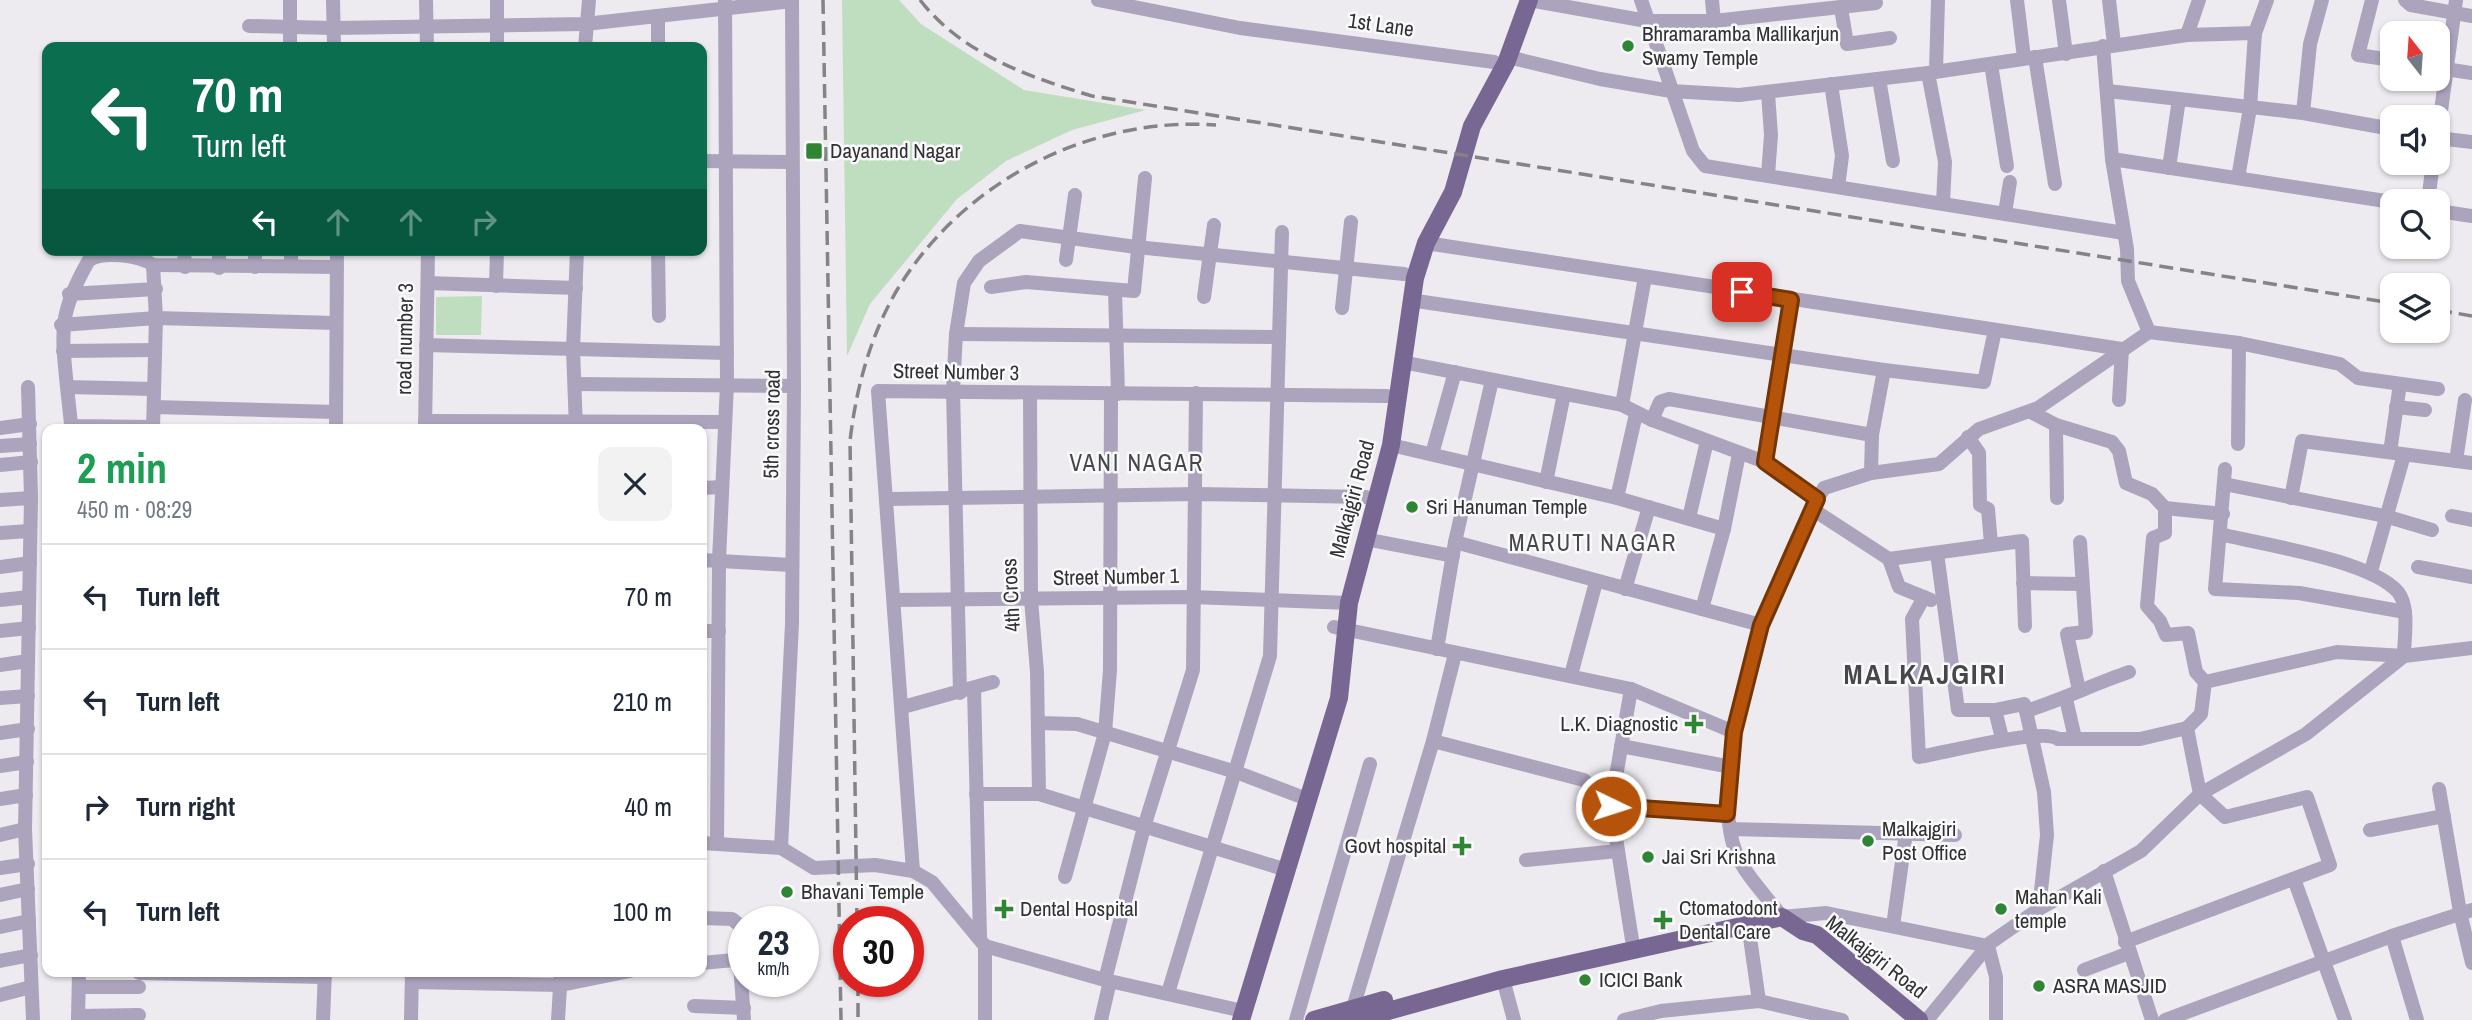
<!DOCTYPE html>
<html lang="en">
<head>
<meta charset="utf-8">
<style>
  body { margin:0; font-family:"Archivo Narrow",sans-serif; background:#f2f2f3; color:#1f2937; height:100vh; display:flex; flex-direction:column; font-size:26px; white-space:nowrap }
  * { box-sizing:border-box; margin:0 }
  p { font-size:23px; color:#747a83 }
  .icon { flex:none; width:38px; height:38px; fill:none; stroke:currentColor; stroke-width:2; stroke-linecap:round; stroke-linejoin:round }
  .map { position:relative; flex:1; overflow:hidden }
  .drawer { position:absolute; left:42px; top:424px; width:665px; height:553px; display:flex; flex-direction:column; background:#fff; border-radius:14px; box-shadow:0 2px 5px #0004 }
  .drawer>* { flex:none }
  .top-card { position:absolute; left:42px; top:42px; width:665px; height:214px; border-radius:14px; box-shadow:0 2px 5px #0004; background:#0b6e4f; color:#fff; overflow:hidden }
  .needle { width:46px; rotate:343deg }
  .controls { position:absolute; left:2380px; top:21px; display:grid; gap:14px }
  .controls a { display:grid; place-items:center; width:70px; height:70px; border-radius:14px; background:#fff; box-shadow:0 2px 5px #0004; font-size:35px }
  .speed { position:absolute; left:728px; top:906px; display:flex; gap:14px; font-size:35px; font-weight:700; text-align:center }
  .speed>* { display:grid; place-content:center; width:91px; height:91px; border-radius:50%; background:#fff; box-shadow:0 2px 5px #0004; line-height:1 }
  .speed small { font-size:18px; font-weight:400 }
  .speed .limit { border:10px solid #d22; background:#fff; color:#111 }
  .pin { position:absolute; display:grid; place-items:center; width:60px; height:60px; color:#fff; margin:-30px; border-radius:14px; box-shadow:0 4px 10px #0006 }
  .me { position:absolute; width:77px; margin:-38px; rotate:94deg; stroke-linejoin:round; filter:drop-shadow(0 0 5px #0008) }
  .turn { display:flex; align-items:center; gap:24px; height:147px; padding:0 35px; font-size:32px }
  .turn .icon { width:91px; height:91px; stroke-width:2.5 }
  .turn b { display:block; font-size:49px; line-height:60px }
  .lanes { display:flex; align-items:center; height:66px; padding:0 35px; background:#0003; justify-content:center; gap:35px; direction:ltr }
  .lanes .off { opacity:.35 }
  .round { display:grid; place-items:center; flex:none; width:74px; height:74px; border-radius:14px; background:#f2f2f3 }
  .summary { display:flex; align-items:center; justify-content:space-between; height:119px; padding:0 35px }
  h1 { font-size:42px; font-weight:700; line-height:52px; color:#1e9e55 }
  ul { padding:0; list-style:none }
  li { display:flex; align-items:center; gap:21px; height:105px; padding:0 35px; border-top:2px solid #e0e1e3 }
  li div { flex:1 }
  li b { display:block; font-size:26px }
  li em { font-style:normal }
  .map>svg:first-child { display:block }
</style>
</head>
<body>
<div class="map">
<svg width="2472" height="1020" viewBox="0 0 2472 1020">
  <rect width="100%" height="100%" fill="#edebef"/>
  <g fill="#bfddbf">
    <polygon points="842,0 899,0 921,24 1024,90 1146,110 1072,130 1006,161 957,199 870,304 847,356"/>
    <polygon points="482,296 481,335 436,335 436,297"/>
  </g>
  <g fill="none" stroke-linecap="round" stroke-linejoin="round">
    <g stroke="#aca4bd" stroke-width="14">
      <polyline points="290,0 290,47"/>
      <polyline points="333,0 334,47"/>
      <polyline points="426,0 427,47"/>
      <polyline points="497,0 497,47"/>
      <polyline points="1098,0 1240,28 1494,62"/>
      <polyline points="1529,0 1647,21 1714,21 1876,3"/>
      <polyline points="1641,0 1693,151 1705,166 2124,233"/>
      <polyline points="1712,0 1714,21"/>
      <polyline points="2017,0 2024,58"/>
      <polyline points="2059,0 2066,54"/>
      <polyline points="2109,0 2114,44"/>
      <polyline points="2372,0 2358,55 2392,60"/>
      <polyline points="2405,0 2411,5 2472,16"/>
      <polyline points="1841,8 1847,44 1890,38"/>
      <polyline points="249,26 333,28 585,24 792,1"/>
      <polyline points="2187,35 2199,0"/>
      <polyline points="2103,46 2112,159 2127,249 2128,281 2149,332"/>
      <polyline points="585,47 589,0"/>
      <polyline points="658,47 658,16"/>
      <polyline points="1508,57 1600,79 1671,91 1739,95 1928,73 2187,35 2255,33"/>
      <polyline points="2035,57 2055,184"/>
      <polyline points="1991,64 2007,166"/>
      <polyline points="2439,68 2472,73"/>
      <polyline points="1936,71 1938,0"/>
      <polyline points="1928,73 1945,162 1943,203"/>
      <polyline points="1879,79 1893,161"/>
      <polyline points="1831,84 1842,156 1838,187"/>
      <polyline points="2108,91 2303,113 2392,129"/>
      <polyline points="1768,93 1771,135 1768,175"/>
      <polyline points="2303,113 2310,44 2322,0"/>
      <polyline points="2438,133 2456,0"/>
      <polyline points="2438,138 2472,142"/>
      <polyline points="2112,159 2392,202"/>
      <polyline points="702,161 792,162"/>
      <polyline points="2169,168 2179,99"/>
      <polyline points="2238,178 2250,108 2255,33 2267,0"/>
      <polyline points="2428,201 2433,163"/>
      <polyline points="2438,211 2472,216"/>
      <polyline points="2005,213 2010,182"/>
      <polyline points="1426,243 2122,349 2119,400"/>
      <polyline points="184,250 185,267"/>
      <polyline points="219,250 219,268"/>
      <polyline points="255,250 255,267"/>
      <polyline points="291,250 291,266"/>
      <polyline points="658,250 659,316"/>
      <polyline points="1066,260 1075,195"/>
      <polyline points="153,265 156,318 153,429"/>
      <polyline points="428,283 576,288"/>
      <polyline points="496,286 497,250"/>
      <polyline points="991,287 1026,282 1134,291 1145,178"/>
      <polyline points="1115,290 1118,394"/>
      <polyline points="69,294 156,289"/>
      <polyline points="1204,297 1214,225"/>
      <polyline points="1410,300 1884,370 1984,382 1995,330"/>
      <polyline points="1342,308 1351,222"/>
      <polyline points="61,325 156,318 335,323"/>
      <polyline points="956,334 1278,337"/>
      <polyline points="426,345 727,353"/>
      <polyline points="63,351 155,350"/>
      <polyline points="1402,362 1622,405 1652,420 1765,462 1817,499"/>
      <polyline points="576,384 794,386"/>
      <polyline points="28,387 31,498 25,829 33,1020"/>
      <polyline points="67,387 71,424 75,426 153,427"/>
      <path d="M 154,389 L 67,387 C 61,329 59,312 89,260 C 103,251 139,255 153,265 L 337,267"/>
      <polyline points="1030,394 1031,599 1037,672 1039,794"/>
      <polyline points="1622,405 1645,277"/>
      <polyline points="154,407 336,412"/>
      <polyline points="2396,407 2425,410"/>
      <polyline points="2031,412 2056,425 2112,442 2119,451 2126,483 2152,494 2165,508 2165,533 2153,538 2147,606 2160,621 2166,635 2188,633 2196,672 2205,682 2201,714 2187,728 2200,794 2225,817 2307,797 2330,865 2125,942"/>
      <polyline points="1652,420 1660,402 1669,399 1872,435"/>
      <polyline points="425,421 725,422"/>
      <polyline points="2056,425 2057,498"/>
      <polyline points="0,428 30,424"/>
      <polyline points="336,429 337,250"/>
      <polyline points="425,429 428,250"/>
      <polyline points="576,429 573,349 577,250"/>
      <polyline points="1968,437 1979,453 1980,505 1988,509 1991,544"/>
      <polyline points="2238,444 2239,343"/>
      <polyline points="1391,445 1617,498 1724,529"/>
      <polyline points="0,446 30,444"/>
      <polyline points="2390,452 2400,384"/>
      <polyline points="1432,454 1455,372"/>
      <polyline points="2456,461 2465,400"/>
      <polyline points="1765,462 1791,300"/>
      <polyline points="0,465 31,462"/>
      <polyline points="2225,469 2215,589 2299,593 2405,612"/>
      <polyline points="1871,473 1872,435 1884,370"/>
      <polyline points="1546,482 1564,394"/>
      <polyline points="2224,484 2385,516 2432,530"/>
      <polyline points="702,488 722,487"/>
      <polyline points="1617,498 1636,414"/>
      <polyline points="2291,498 2302,441 2472,463"/>
      <polyline points="888,499 1197,494 1366,497"/>
      <polyline points="0,500 31,498"/>
      <polyline points="2165,508 2223,514"/>
      <polyline points="1812,509 1889,559 1899,587 1931,600"/>
      <polyline points="2452,516 2472,520"/>
      <polyline points="1689,518 1707,441"/>
      <polyline points="0,533 29,531"/>
      <polyline points="1365,539 1453,556"/>
      <polyline points="1455,542 1761,625"/>
      <path d="M 1937,553 L 1958,710 L 1995,710 L 2024,704 L 2026,711 C 2061,700 2094,684 2129,672"/>
      <polyline points="1889,559 2022,541 2025,626"/>
      <polyline points="702,560 791,565"/>
      <polyline points="0,567 30,563"/>
      <polyline points="2418,567 2472,577"/>
      <polyline points="2371,571 2404,455"/>
      <polyline points="2023,583 2082,584"/>
      <polyline points="1625,589 1649,507"/>
      <path d="M 1924,597 L 1912,619 L 1919,757 C 1944,753 2043,727 2058,739 L 2140,739 L 2187,728"/>
      <polyline points="0,600 29,597"/>
      <polyline points="895,600 1192,597 1349,603"/>
      <polyline points="1702,609 1724,529 1739,454"/>
      <polyline points="1334,627 1631,689 1734,732"/>
      <polyline points="0,631 29,628"/>
      <polyline points="702,631 719,631"/>
      <polyline points="1437,649 1455,542 1492,380"/>
      <polyline points="0,665 28,661"/>
      <polyline points="1571,675 1596,582"/>
      <path d="M 2205,682 L 2337,652 L 2404,656 C 2404,638 2410,607 2398,592 C 2370,560 2264,545 2220,534"/>
      <polyline points="974,688 980,937"/>
      <polyline points="1631,689 1611,806 1632,940"/>
      <polyline points="2079,690 2067,634 2086,632 2080,542"/>
      <polyline points="960,693 953,390 956,334 964,283 979,261 1020,231 1136,247 1404,274"/>
      <polyline points="0,698 28,696"/>
      <polyline points="2066,699 2075,738"/>
      <polyline points="903,707 993,682"/>
      <polyline points="1995,710 2002,738"/>
      <polyline points="2026,711 2044,792 2047,835 2039,909"/>
      <polyline points="1038,723 1077,724 1236,772 1299,796"/>
      <polyline points="0,733 28,729"/>
      <polyline points="1433,741 1584,780 1611,806 1727,814"/>
      <polyline points="1621,746 1731,767"/>
      <polyline points="0,766 27,762"/>
      <polyline points="2439,789 2460,912 2472,963"/>
      <polyline points="976,794 1039,794 1277,867"/>
      <polyline points="0,799 26,795"/>
      <polyline points="1730,829 1955,835"/>
      <polyline points="2370,830 2444,816"/>
      <polyline points="0,835 25,829"/>
      <polyline points="702,843 781,848 814,868 875,865 913,871 932,882 985,946 1105,980 1243,1011"/>
      <polyline points="717,843 719,560 727,384 725,0"/>
      <polyline points="781,848 792,624 794,386 792,0"/>
      <polyline points="1526,860 1618,851"/>
      <polyline points="0,868 28,864"/>
      <polyline points="913,871 878,391 1387,396"/>
      <polyline points="2104,871 2152,1020"/>
      <polyline points="1065,877 1105,733 1110,670 1111,395"/>
      <polyline points="2294,879 2345,1020"/>
      <polyline points="0,895 28,889"/>
      <polyline points="702,918 732,919 743,928"/>
      <polyline points="1748,924 1759,1001"/>
      <polyline points="1893,926 1906,833"/>
      <polyline points="0,927 29,921"/>
      <polyline points="2392,936 2417,1020"/>
      <polyline points="0,961 31,955"/>
      <polyline points="702,963 734,960 740,963 744,1020"/>
      <polyline points="2084,970 2129,953"/>
      <polyline points="139,973 324,977"/>
      <polyline points="1503,979 1514,1020"/>
      <polyline points="1105,980 1144,827 1193,670 1196,393"/>
      <polyline points="412,982 561,985 630,971"/>
      <polyline points="79,987 139,987"/>
      <polyline points="1168,993 1270,656 1282,232"/>
      <polyline points="0,995 31,987"/>
      <polyline points="694,1006 744,1008"/>
      <polyline points="1353,1008 1433,741 1455,654"/>
      <polyline points="78,1016 139,1015"/>
      <polyline points="78,1020 79,971"/>
      <polyline points="323,1020 325,971"/>
      <polyline points="411,1020 412,971"/>
      <polyline points="558,1020 561,971"/>
      <polyline points="985,1020 985,946"/>
      <polyline points="1101,1020 1110,981"/>
      <polyline points="1296,1020 1370,764"/>
      <polyline points="1624,1020 1661,1011 1759,1001 1842,1020"/>
      <polyline points="1927,1020 1990,943 2039,909 2141,851 2200,794 2306,734 2404,656 2472,648"/>
      <path d="M 1996,1020 L 1996,977 L 1988,946 L 1826,913 L 1782,917 C 1768,898 1745,875 1736,853 C 1703,769 1777,562 1824,488 L 1871,473 L 1939,464 L 1979,429 L 2038,408 L 2149,332 L 2239,343 L 2340,364 L 2358,378 L 2438,389"/>
      <polyline points="2165,1020 2392,936 2472,910"/>
    </g>
    <g stroke="#786793" stroke-width="18">
      <polyline points="1241,1020 1339,698 1349,603 1391,445 1415,278 1426,243 1453,192 1472,126 1506,63 1529,0"/>
      <polyline points="1314,1020 1384,1000"/>
      <polyline points="1356,1020 1503,979 1782,917 1803,931 1817,935 1919,1020"/>
    </g>
    <g stroke="#858385" stroke-width="3.5" stroke-dasharray="14 7" stroke-linecap="butt">
      <polyline points="823,0 841,1020"/>
      <path d="M 920,0 C 962,54 1029,77 1092,96 L 2392,303"/>
      <polyline points="2438,310 2472,316"/>
      <path d="M 857,922 L 850,441 C 856,389 870,336 897,290 C 963,181 1090,116 1216,125"/>
      <polyline points="858,982 858,1020"/>
    </g>
  </g>
  <g fill="none" stroke-linecap="round" stroke-linejoin="round">
    <defs>
      <polyline id="route" points="1611,806 1727,814 1734,732 1761,625 1817,499 1765,462 1791,300 1742,292"/>
    </defs>
    <use href="#route" stroke="#753606" stroke-width="18"/>
    <use href="#route" stroke="#b45309" stroke-width="12"/>
  </g>
  <g fill="#2e8635" stroke="#faf9fc" stroke-width="2.5">
    <circle cx="1628" cy="46" r="7"/>
    <rect x="805" y="142" width="18" height="18" rx="3.5"/>
    <circle cx="1412" cy="507" r="7"/>
    <path d="M1690.5 713.5h7v7h7v7h-7v7h-7v-7h-7v-7h7z"/>
    <circle cx="1868" cy="841" r="7"/>
    <path d="M1458.5 835.5h7v7h7v7h-7v7h-7v-7h-7v-7h7z"/>
    <circle cx="1648" cy="857" r="7"/>
    <circle cx="787" cy="892" r="7"/>
    <path d="M1000.5 898.5h7v7h7v7h-7v7h-7v-7h-7v-7h7z"/>
    <circle cx="2001" cy="909" r="7"/>
    <path d="M1659.5 909.5h7v7h7v7h-7v7h-7v-7h-7v-7h7z"/>
    <circle cx="1585" cy="980" r="7"/>
    <circle cx="2039" cy="986" r="7"/>
  </g>
  <g text-anchor="middle" stroke-width="5" stroke-linejoin="round" paint-order="stroke">
    <g font-size="21" fill="#323132" stroke="#faf9fc">
      <text transform="translate(1381 25) rotate(8)" y="7">1st Lane</text>
      <text transform="translate(405 339) rotate(-89)" y="7">road number 3</text>
      <text transform="translate(956 372) rotate(1)" y="7">Street Number 3</text>
      <text transform="translate(772 424) rotate(-89)" y="7">5th cross road</text>
      <text transform="translate(1352 499) rotate(-75)" y="7">Malkajgiri Road</text>
      <text transform="translate(1116 577) rotate(-1)" y="7">Street Number 1</text>
      <text transform="translate(1011 595) rotate(-93)" y="7">4th Cross</text>
      <text transform="translate(1876 957) rotate(38)" y="7">Malkajgiri Road</text>
    </g>
    <g font-size="21" fill="#323132" stroke="#faf9fc" text-anchor="start">
      <text x="1642" y="41">Bhramaramba Mallikarjun<tspan x="1642" dy="24">Swamy Temple</tspan></text>
      <text x="830" y="158">Dayanand Nagar</text>
      <text x="1426" y="514">Sri Hanuman Temple</text>
      <text x="1678" y="731" text-anchor="end">L.K. Diagnostic</text>
      <text x="1882" y="836">Malkajgiri<tspan x="1882" dy="24">Post Office</tspan></text>
      <text x="1446" y="853" text-anchor="end">Govt hospital</text>
      <text x="1662" y="864">Jai Sri Krishna</text>
      <text x="801" y="899">Bhavani Temple</text>
      <text x="2015" y="904">Mahan Kali<tspan x="2015" dy="24">temple</tspan></text>
      <text x="1679" y="915">Ctomatodont<tspan x="1679" dy="24">Dental Care</tspan></text>
      <text x="1020" y="916">Dental Hospital</text>
      <text x="1599" y="987">ICICI Bank</text>
      <text x="2053" y="993">ASRA MASJID</text>
    </g>
    <g font-size="23" letter-spacing="2" fill="#474648" stroke="#faf9fc">
      <text x="1137" y="471">VANI NAGAR</text>
      <text x="1593" y="551">MARUTI NAGAR</text>
    </g>
    <g font-size="28" font-weight="bold" letter-spacing="2" fill="#474648" stroke="#faf9fc">
      <text x="1925" y="684">MALKAJGIRI</text>
    </g>
  </g>
</svg>
<div class="controls">
<a><svg class="needle" viewBox="-14 -14 28 28"><path d="M0-13l5 13h-10z" fill="#e53935"/><path d="M0 13l5-13h-10z" fill="#747a83"/></svg></a>
<a><svg class="icon" aria-label="sound" viewBox="0 0 24 24"><path d="M4 9h4l5-4v14l-5-4H4zM17 9q2 3 0 6"/></svg></a>
<a><svg class="icon" aria-label="search" viewBox="0 0 24 24"><circle cx="10" cy="10" r="6"/><path d="M15 15l6 6"/></svg></a>
<a><svg class="icon" aria-label="layers" viewBox="0 0 24 24"><path d="M12 4l9 5-9 5-9-5zM3 14l9 5 9-5"/></svg></a>
</div>
<div class="speed"><div>23<small>km/h</small></div><div class="limit">30</div></div>
<div class="pin" style="left:1742px;top:292px;background:#d93025"><svg class="icon" aria-label="arrive" viewBox="0 0 24 24"><path d="M6 21V4h12l-3 4 3 4H6"/></svg></div>
<svg class="me" style="left:1611px;top:806px" viewBox="-20 -20 40 40"><circle r="17" fill="#b45309" stroke="#fff" stroke-width="3"/><path d="M0-11L8 9 0 5-8 9z" fill="#fff"/></svg>
<div class="top-card">
<div class="turn"><svg class="icon" aria-label="left" viewBox="0 0 24 24"><path d="M17 20v-9H6M10 6l-5 5 5 5"/></svg><div><b>70 m</b>Turn left</div></div>
<div class="lanes"><svg class="icon" aria-label="left" viewBox="0 0 24 24"><path d="M17 20v-9H6M10 6l-5 5 5 5"/></svg><svg class="icon off" aria-label="ahead" viewBox="0 0 24 24"><path d="M12 20V5M6 11l6-6 6 6"/></svg><svg class="icon off" aria-label="ahead" viewBox="0 0 24 24"><path d="M12 20V5M6 11l6-6 6 6"/></svg><svg class="icon off" aria-label="right" viewBox="0 0 24 24"><path d="M7 20v-9h11M14 6l5 5-5 5"/></svg></div>
</div>
<section class="drawer">
<div class="summary"><div><h1>2 min</h1><p>450 m · 08:29</p></div><a class="round"><svg class="icon" aria-label="close" viewBox="0 0 24 24"><path d="M6 6l12 12M18 6L6 18"/></svg></a></div>
<ul>
<li><svg class="icon" aria-label="left" viewBox="0 0 24 24"><path d="M17 20v-9H6M10 6l-5 5 5 5"/></svg><div><b>Turn left</b></div><em>70 m</em></li>
<li><svg class="icon" aria-label="left" viewBox="0 0 24 24"><path d="M17 20v-9H6M10 6l-5 5 5 5"/></svg><div><b>Turn left</b></div><em>210 m</em></li>
<li><svg class="icon" aria-label="right" viewBox="0 0 24 24"><path d="M7 20v-9h11M14 6l5 5-5 5"/></svg><div><b>Turn right</b></div><em>40 m</em></li>
<li><svg class="icon" aria-label="left" viewBox="0 0 24 24"><path d="M17 20v-9H6M10 6l-5 5 5 5"/></svg><div><b>Turn left</b></div><em>100 m</em></li>
</ul>
</section>
</div>
</body>
</html>
